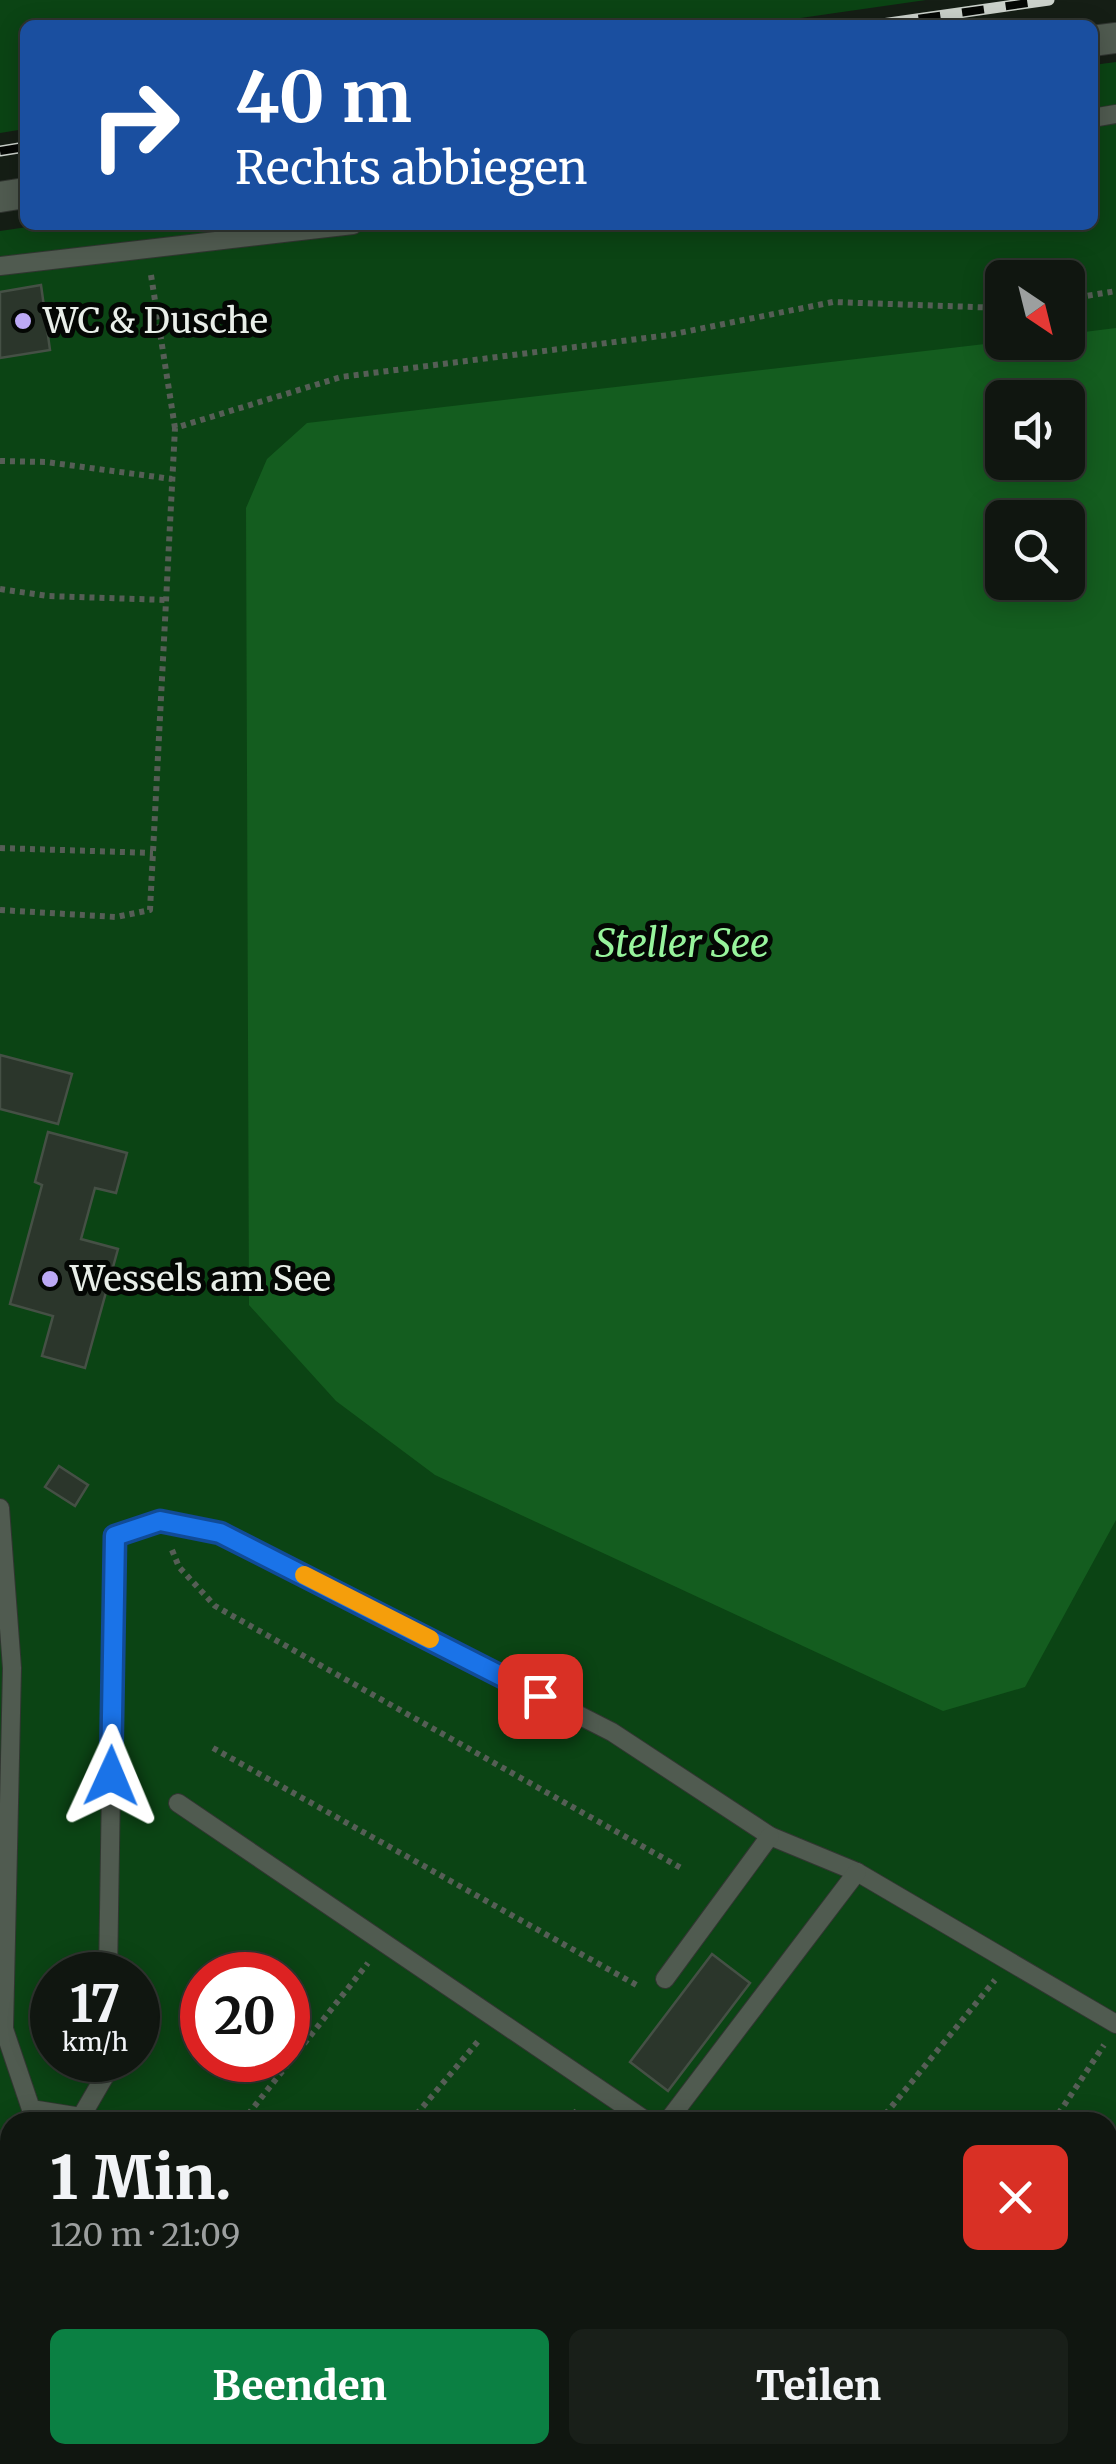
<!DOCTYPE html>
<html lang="de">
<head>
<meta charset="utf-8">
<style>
  body { margin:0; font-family:Merriweather,serif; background:#191f19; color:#f1f3f6; height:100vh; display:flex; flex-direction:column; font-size:38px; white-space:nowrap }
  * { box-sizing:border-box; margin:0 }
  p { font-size:32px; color:#9c9f9f }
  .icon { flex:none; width:55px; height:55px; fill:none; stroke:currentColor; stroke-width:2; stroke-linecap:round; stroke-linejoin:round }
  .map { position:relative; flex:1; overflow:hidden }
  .sheet { position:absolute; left:0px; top:2112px; width:1118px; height:352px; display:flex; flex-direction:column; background:#101610; border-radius:30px 30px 0 0; box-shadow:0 5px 25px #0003,0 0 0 2px #303530 }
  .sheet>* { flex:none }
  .guide { position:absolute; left:20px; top:20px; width:1078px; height:210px; border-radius:15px; box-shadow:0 5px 25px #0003,0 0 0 2px #303530; background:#1a4fa0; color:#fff; overflow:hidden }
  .needle { width:65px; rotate:145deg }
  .tools { position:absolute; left:985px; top:260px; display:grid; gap:20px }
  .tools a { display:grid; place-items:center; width:100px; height:100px; border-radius:15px; background:#101610; box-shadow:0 5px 25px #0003,0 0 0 2px #303530; font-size:50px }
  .speed { position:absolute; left:30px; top:1952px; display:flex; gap:20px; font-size:50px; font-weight:700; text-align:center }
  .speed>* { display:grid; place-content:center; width:130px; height:130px; border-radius:50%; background:#101610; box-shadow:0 5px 25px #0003,0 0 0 2px #303530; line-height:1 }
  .speed small { font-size:25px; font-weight:400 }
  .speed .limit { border:15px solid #d22; background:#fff; color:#111 }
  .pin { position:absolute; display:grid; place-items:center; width:85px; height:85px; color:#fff; margin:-42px; border-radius:20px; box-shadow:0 5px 15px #0006 }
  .me { position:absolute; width:110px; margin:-55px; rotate:1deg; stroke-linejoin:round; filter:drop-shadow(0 0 8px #0008) }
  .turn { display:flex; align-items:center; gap:35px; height:210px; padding:0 50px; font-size:45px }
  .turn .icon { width:130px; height:130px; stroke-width:2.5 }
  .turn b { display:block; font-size:70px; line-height:85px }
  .round { display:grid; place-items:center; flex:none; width:105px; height:105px; border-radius:15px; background:#191f19 }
  .headline { display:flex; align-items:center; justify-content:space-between; height:170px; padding:0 50px }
  h1 { font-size:60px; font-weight:800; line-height:75px }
  .cta { display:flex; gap:20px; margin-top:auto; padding:20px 50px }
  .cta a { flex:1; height:115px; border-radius:15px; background:#0b8043; color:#fff; font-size:40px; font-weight:800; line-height:115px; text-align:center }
  .cta a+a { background:#191f19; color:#f1f3f6 }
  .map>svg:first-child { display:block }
</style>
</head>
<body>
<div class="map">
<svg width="1116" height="2464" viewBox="0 0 1116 2464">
  <rect width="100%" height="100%" fill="#151e15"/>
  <g fill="#0b4414" fill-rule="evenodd">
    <polygon points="0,0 926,0 752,25 25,25 25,129 0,133"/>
    <path d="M 1116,62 L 1116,2464 L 326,2464 L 316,2455 L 1108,2455 L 1108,2122 L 10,2122 L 10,2172 L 0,2163 L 0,231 L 41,225 L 1092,225 L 1093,65 ZM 1002,278 L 1068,278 L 1068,342 L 1002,342 ZM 1002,398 L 1068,398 L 1068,462 L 1002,462 ZM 1002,518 L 1068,518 L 1068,582 L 1002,582 ZM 52,1975 L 138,1975 L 138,2060 L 52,2060 ZM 202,1975 L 288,1975 L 288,2060 L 202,2060 Z"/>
  </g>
  <path fill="#145d1f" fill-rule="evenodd" d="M 1116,328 L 1116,1520 L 1025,1687 L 943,1711 L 435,1475 L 336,1401 L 249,1305 L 246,508 L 267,459 L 307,423 L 1002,342 L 1068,342 L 1068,334 ZM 1002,398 L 1068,398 L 1068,462 L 1002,462 ZM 1002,518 L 1068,518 L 1068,582 L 1002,582 Z"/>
  <g fill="#2b362b" stroke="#455045" stroke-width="2.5">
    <polygon points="41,285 50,350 0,358 0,292"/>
    <polygon points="0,1055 72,1074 58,1124 0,1109"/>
    <polygon points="48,1132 127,1153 116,1193 95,1188 81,1239 118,1249 85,1368 42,1356 53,1316 10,1304 42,1185 35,1182"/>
    <polygon points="59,1466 88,1485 75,1506 45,1487"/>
    <polygon points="712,1954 750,1983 668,2091 630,2062"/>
  </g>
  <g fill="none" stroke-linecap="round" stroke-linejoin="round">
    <defs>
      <g id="lane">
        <polyline points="1092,118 1116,114"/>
        <polyline points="0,266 353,225"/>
        <polyline points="0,1508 12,1668 4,2029 31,2109 81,2117 106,2074 107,2060"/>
        <polyline points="178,1803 648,2122"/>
        <polyline points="108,1975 115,1536 160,1521 220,1533 612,1732 770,1836 857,1872 1116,2024"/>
        <polyline points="665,1979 770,1836"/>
        <polyline points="667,2122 857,1872"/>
        <polyline points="1108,2279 1116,2269"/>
        <polyline points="407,2464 414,2455"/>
        <polyline points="964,2464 971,2455"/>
      </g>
      <g id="street">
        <polyline points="1092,41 1116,38"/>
        <polyline points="0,197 25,193"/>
        <polyline points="0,2203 10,2212"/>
        <polyline points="283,2455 293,2464"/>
      </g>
    </defs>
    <use href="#lane" stroke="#313631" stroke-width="20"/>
    <use href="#street" stroke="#313631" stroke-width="32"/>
    <g stroke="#565e56" stroke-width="6" stroke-dasharray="5 5" stroke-linecap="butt">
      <polyline points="151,275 175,428"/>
      <polyline points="1068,299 1116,291"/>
      <polyline points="0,461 46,462 172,479"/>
      <polyline points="0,589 48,596 166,600"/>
      <polyline points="0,848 153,853"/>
      <polyline points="0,910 116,917 150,910 175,428 341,377 669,335 833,302 1002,308"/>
      <polyline points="172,1550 179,1567 215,1606 681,1868"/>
      <polyline points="213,1748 640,1987"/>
      <polyline points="242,2122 368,1963"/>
      <polyline points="410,2122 480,2039"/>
      <polyline points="567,2122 579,2108"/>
      <polyline points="879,2122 995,1980"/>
      <polyline points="1053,2122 1104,2045"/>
      <polyline points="578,2455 587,2464"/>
      <polyline points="781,2455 790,2464"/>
      <polyline points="1079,2455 1089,2464"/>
    </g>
    <use href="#lane" stroke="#505b50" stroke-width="18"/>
    <use href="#street" stroke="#505b50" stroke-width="30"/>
    <defs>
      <g id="rail">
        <polyline points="875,25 1049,0"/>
        <polyline points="0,151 25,147"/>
      </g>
    </defs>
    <use href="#rail" stroke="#cbd2cb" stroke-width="11"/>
    <use href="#rail" stroke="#040704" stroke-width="8" stroke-dasharray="22" stroke-linecap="butt"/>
  </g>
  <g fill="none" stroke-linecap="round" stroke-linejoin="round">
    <defs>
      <polyline id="route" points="111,1776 115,1536 160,1521 220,1533 540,1696"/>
    </defs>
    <use href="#route" stroke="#114b97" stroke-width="25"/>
    <use href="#route" stroke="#1a73e8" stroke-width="18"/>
    <polyline stroke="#f59e0b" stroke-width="18" points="304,1575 430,1639"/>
  </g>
  <g fill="#bca9f5" stroke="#040704" stroke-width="4">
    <circle cx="23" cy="321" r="10"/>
    <circle cx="50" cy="1279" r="10"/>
  </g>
  <g text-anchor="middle" stroke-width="10" stroke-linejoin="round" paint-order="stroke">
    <g font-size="35" fill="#e9efe9" stroke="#040704" text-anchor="start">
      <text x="43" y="333">WC &amp; Dusche</text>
      <text x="70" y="1291">Wessels am See</text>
    </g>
    <g font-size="38" font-style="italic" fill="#97f49c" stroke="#040704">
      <text x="682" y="957">Steller See</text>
    </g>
  </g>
</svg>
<div class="tools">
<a><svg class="needle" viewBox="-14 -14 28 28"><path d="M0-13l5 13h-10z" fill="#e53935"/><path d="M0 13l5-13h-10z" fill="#9c9f9f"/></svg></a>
<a><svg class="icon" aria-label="sound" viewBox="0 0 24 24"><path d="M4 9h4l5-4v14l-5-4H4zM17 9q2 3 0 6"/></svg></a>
<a><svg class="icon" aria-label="search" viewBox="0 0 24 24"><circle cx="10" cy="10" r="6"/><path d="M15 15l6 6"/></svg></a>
</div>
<div class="speed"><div>17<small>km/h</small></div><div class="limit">20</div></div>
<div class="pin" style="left:540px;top:1696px;background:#d93025"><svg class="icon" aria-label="arrive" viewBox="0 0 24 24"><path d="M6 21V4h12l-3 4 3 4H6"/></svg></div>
<svg class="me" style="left:111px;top:1776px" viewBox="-20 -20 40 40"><path d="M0-17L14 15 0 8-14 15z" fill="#1a73e8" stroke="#fff" stroke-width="4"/></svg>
<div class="guide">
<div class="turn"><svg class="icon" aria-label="right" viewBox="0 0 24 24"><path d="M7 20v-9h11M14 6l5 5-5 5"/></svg><div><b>40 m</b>Rechts abbiegen</div></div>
</div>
<section class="sheet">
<div class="headline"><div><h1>1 Min.</h1><p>120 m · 21:09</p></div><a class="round" style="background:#d93025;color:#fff"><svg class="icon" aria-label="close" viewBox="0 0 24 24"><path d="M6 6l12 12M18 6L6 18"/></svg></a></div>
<div class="cta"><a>Beenden</a><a>Teilen</a></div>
</section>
</div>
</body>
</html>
